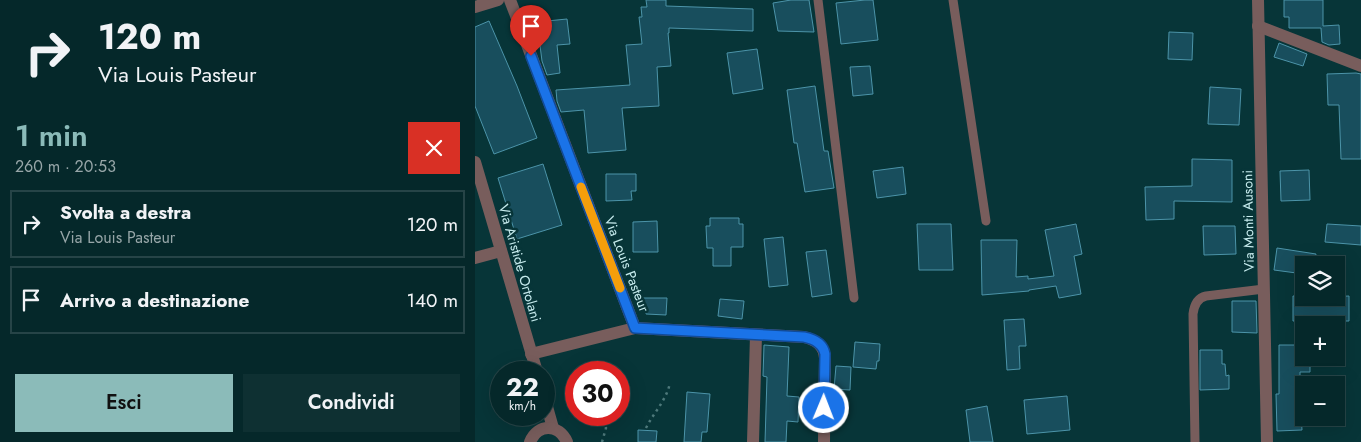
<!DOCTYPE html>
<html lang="it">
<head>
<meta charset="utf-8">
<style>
  body { margin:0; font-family:Jost,sans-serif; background:#0e3032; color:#f1f3f6; height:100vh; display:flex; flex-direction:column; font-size:19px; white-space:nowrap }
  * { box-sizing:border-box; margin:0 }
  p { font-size:16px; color:#97a6a8 }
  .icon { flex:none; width:28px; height:28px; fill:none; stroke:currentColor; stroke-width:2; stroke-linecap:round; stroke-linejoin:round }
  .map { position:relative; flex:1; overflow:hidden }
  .drawer { display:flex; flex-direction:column; background:#05282a; width:475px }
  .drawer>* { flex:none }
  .top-card { background:#05282a; color:#f1f3f6; overflow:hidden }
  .buttons { position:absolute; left:820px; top:256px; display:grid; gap:10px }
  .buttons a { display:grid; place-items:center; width:50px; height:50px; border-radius:0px; background:#05282a; box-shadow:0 5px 20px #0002,0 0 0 1px #264447; font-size:25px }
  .speed { position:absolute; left:15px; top:361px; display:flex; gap:10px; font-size:25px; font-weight:700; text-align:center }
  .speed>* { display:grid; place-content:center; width:65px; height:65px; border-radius:50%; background:#05282a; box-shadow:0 5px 20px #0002,0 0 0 1px #264447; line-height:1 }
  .speed small { font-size:12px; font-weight:400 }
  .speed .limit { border:8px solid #d22; background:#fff; color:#111 }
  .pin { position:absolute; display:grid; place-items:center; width:42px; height:42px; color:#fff; margin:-51px -21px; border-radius:50% 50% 50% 0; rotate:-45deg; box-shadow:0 0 5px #0007 }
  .pin .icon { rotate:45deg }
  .me { position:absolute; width:55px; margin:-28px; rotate:1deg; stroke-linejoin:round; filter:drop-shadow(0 0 4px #0008) }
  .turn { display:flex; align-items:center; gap:18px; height:105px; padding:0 15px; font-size:22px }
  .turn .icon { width:65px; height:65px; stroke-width:2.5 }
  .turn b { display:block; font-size:35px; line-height:42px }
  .round { display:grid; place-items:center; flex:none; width:52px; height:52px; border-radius:0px; background:#0e3032 }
  .head { display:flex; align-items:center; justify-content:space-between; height:85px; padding:0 15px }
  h1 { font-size:30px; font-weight:600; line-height:38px; color:#8bbbb9 }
  .button { display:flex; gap:10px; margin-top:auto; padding:10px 15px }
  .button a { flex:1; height:58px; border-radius:0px; background:#8bbbb9; color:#111; font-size:20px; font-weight:600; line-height:58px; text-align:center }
  .button a+a { background:#0e3032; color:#f1f3f6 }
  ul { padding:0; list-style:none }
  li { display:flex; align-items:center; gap:15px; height:68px; margin:0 10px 8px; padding:0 5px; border:2px solid #264447; border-radius:0px }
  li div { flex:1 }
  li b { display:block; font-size:19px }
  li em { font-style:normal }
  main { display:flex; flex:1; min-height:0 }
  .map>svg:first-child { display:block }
</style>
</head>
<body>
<main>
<section class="drawer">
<div class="top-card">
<div class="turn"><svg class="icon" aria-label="right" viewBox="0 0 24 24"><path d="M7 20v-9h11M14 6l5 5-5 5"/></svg><div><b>120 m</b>Via Louis Pasteur</div></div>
</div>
<div class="head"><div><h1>1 min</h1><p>260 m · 20:53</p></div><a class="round" style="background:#d93025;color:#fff"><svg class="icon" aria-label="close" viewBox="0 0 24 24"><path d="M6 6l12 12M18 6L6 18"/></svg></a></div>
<ul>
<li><svg class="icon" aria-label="right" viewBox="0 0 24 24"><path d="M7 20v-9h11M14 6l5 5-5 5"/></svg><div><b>Svolta a destra</b><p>Via Louis Pasteur</p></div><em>120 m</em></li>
<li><svg class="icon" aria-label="arrive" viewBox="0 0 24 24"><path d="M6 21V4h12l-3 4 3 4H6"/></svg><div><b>Arrivo a destinazione</b></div><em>140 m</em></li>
</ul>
<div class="button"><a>Esci</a><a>Condividi</a></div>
</section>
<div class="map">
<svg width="886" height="442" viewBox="0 0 886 442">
  <rect width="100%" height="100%" fill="#073538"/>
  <g fill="#184e5d" stroke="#4c94a9">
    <polygon points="171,0 191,0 191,6 278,9 278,31 194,28 194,33 193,33 196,66 182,67 184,106 147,108 151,150 113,153 109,110 86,112 82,101 81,90 155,85 151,45 167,44 164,17 167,17 166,7 172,7"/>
    <polygon points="316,0 334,0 339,32 303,31 298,3"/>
    <polygon points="390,0 398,0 403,40 366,44 361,3"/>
    <polygon points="809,0 848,0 848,26 864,25 865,44 854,45 847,42 846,28 814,28 814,17 809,17"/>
    <polygon points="92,19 95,44 82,45 85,73 72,75 67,61 62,22"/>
    <polygon points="14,21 42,86 62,138 19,154 0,106 0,27"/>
    <polygon points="694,32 718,33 717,60 693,59"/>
    <polygon points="804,43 832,54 828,66 799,57"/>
    <polygon points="282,49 288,89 258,94 252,53"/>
    <polygon points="395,66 398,94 378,96 375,67"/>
    <polygon points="881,73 886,74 886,159 866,159 864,105 853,105 852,74"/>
    <polygon points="340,86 349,151 353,151 359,188 330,192 322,143 319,143 312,90"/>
    <polygon points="735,87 766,89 764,125 733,124"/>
    <polygon points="717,159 757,160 757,202 699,201 699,219 671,220 670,187 717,186"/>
    <polygon points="68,164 87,225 42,239 23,178"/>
    <polygon points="428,167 431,194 402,198 398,171"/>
    <polygon points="834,170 835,200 806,201 805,171"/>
    <polygon points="131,174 161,174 161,191 156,191 157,200 131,201"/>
    <polygon points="235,218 264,218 264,224 268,224 268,247 256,247 256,266 238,266 238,248 232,248 231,226 235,226"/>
    <polygon points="182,221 183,252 158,252 158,222"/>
    <polygon points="442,224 476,224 478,270 444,270"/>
    <polygon points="601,224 607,254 599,256 606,294 584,298 581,286 554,290 554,291 507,295 506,240 542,240 541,277 553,276 553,279 579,276 570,230"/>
    <polygon points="852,224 886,226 886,245 850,242"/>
    <polygon points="728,226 760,226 761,254 729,255"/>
    <polygon points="308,237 313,285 294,287 289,239"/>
    <polygon points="802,248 841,254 839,265 829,265 829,274 799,270"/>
    <polygon points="351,250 357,294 337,297 331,252"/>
    <polygon points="818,296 829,296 829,298 874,296 874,321 818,321"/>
    <polygon points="168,298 192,298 191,315 171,314 171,310 168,310"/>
    <polygon points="245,299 269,301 267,319 243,316"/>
    <polygon points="757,301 781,301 782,333 757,332"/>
    <polygon points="549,319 551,346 544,346 545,369 532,370 529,320"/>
    <polygon points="380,342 405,344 404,361 402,361 401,369 378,367"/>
    <polygon points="289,345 314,347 312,396 324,397 323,422 312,421 311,442 290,442 292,377 288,376"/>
    <polygon points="804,345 829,345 829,358 835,358 835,372 825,372 825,399 827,430 802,431 801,394 804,394"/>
    <polygon points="725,350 747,350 747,364 750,364 751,376 754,375 754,389 725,390"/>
    <polygon points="361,366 376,367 375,390 359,389"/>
    <polygon points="212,392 235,394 232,432 227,432 226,442 209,442"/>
    <polygon points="592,396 595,430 552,434 549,400"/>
    <polygon points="512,406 518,442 495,442 491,410"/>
    <polygon points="163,430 182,431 181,442 163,442"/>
  </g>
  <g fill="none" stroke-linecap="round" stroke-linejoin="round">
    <g stroke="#4e797b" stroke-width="2.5" stroke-dasharray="2.5 4" stroke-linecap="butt">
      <path d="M 171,428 C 179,412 191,401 195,383"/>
      <polyline points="127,442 131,428 128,415"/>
    </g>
    <g stroke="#785d5c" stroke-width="9">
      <polyline points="343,0 379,298"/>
      <polyline points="478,0 511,221"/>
      <path d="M 720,442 L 718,314 C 719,306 722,298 731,296 L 789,289"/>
    </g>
    <g stroke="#785d5c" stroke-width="12">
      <path d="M 35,0 L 160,328 L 329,337 C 341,340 349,345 350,358 L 349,442"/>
      <polyline points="783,0 792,442"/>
      <polyline points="783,26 886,66"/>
      <polyline points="0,162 62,372"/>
      <polyline points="0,258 26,251"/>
      <polyline points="56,354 160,328"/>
      <polyline points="69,396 78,428"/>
      <path d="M 55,442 C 63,423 84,424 92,442"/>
      <polyline points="278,442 281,335"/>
    </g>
    <polyline stroke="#785d5c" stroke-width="12" points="0,7 23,0"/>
  </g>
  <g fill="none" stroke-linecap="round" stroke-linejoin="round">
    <defs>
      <path id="route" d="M 56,56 L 160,328 L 329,337 C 339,339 348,343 350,354 L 349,408"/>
    </defs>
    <use href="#route" stroke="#114b97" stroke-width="12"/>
    <use href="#route" stroke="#1a73e8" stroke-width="9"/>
    <polyline stroke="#f59e0b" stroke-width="9" points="106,187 145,288"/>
  </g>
  <g text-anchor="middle" stroke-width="5" stroke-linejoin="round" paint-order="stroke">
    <g font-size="14" fill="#c6ebed" stroke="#073538">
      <text transform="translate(773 221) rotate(-91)" y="5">Via Monti Ausoni</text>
      <text transform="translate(45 263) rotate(74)" y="5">Via Aristide Ortolani</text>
      <text transform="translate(152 264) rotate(69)" y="5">Via Louis Pasteur</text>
    </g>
  </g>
</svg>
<div class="buttons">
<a><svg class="icon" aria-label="layers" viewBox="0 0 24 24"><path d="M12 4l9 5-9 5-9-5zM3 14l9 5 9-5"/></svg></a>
<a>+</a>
<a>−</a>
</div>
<div class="speed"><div>22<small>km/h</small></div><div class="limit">30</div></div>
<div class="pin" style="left:56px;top:56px;background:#d93025"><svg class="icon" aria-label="arrive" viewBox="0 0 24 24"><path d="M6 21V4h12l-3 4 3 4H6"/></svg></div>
<svg class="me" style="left:349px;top:408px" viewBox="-20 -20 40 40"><circle r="17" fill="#1a73e8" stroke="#fff" stroke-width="3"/><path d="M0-11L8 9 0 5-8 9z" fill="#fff"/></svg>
</div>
</main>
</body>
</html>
